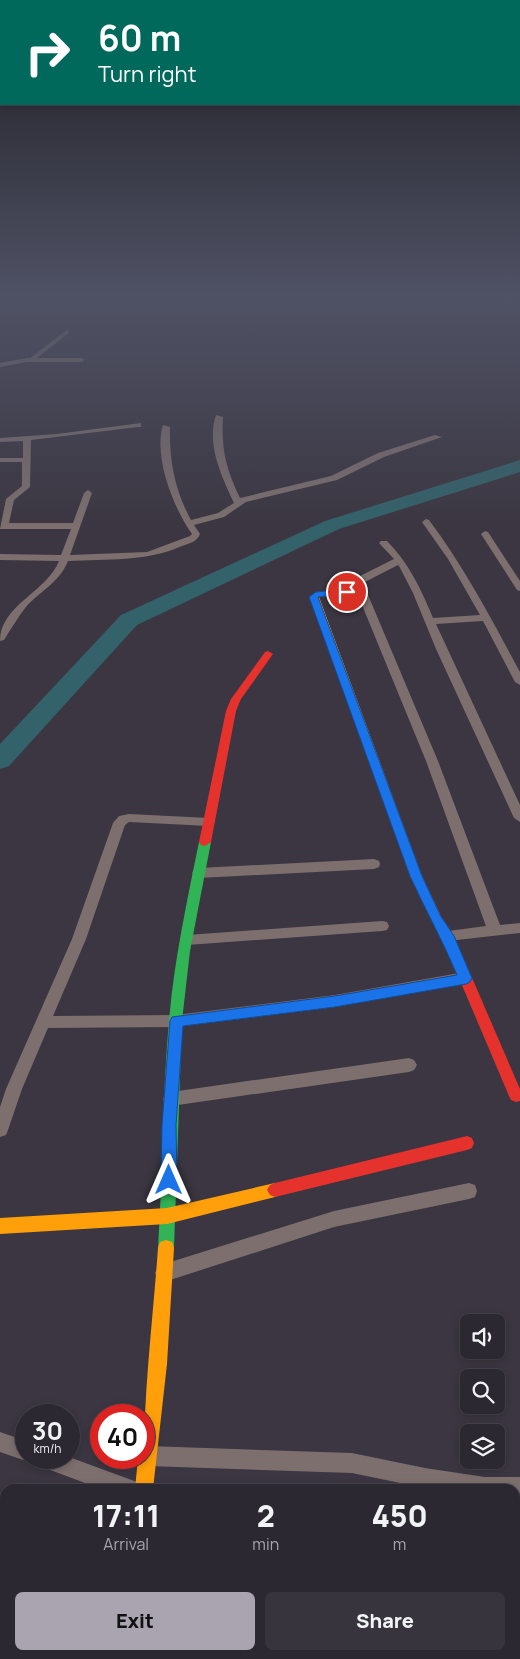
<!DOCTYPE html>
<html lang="en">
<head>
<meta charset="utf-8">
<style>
  body { margin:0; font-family:Manrope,sans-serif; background:#38343d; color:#f1f3f6; height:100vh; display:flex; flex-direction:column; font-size:19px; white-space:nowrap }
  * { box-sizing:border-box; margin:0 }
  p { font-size:16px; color:#a6a6ab }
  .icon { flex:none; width:28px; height:28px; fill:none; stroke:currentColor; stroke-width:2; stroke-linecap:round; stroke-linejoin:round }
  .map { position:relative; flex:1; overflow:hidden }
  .drawer { position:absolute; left:0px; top:1484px; width:520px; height:176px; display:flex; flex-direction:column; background:#2c2831; border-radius:15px 15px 0 0; box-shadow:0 2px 8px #0003,0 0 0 1px #48444d }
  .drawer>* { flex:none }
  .banner { position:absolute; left:0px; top:0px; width:520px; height:105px; box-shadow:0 2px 8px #0003,0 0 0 1px #48444d; background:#00695c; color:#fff; overflow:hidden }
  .controls { position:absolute; left:460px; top:1314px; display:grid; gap:10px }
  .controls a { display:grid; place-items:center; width:45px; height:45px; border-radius:8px; background:#2c2831; box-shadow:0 2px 8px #0003,0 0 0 1px #48444d; font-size:25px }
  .speed { position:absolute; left:15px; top:1404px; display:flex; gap:10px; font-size:25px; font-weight:700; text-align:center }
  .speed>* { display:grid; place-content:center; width:65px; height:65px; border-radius:50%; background:#2c2831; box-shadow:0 2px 8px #0003,0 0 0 1px #48444d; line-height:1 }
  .speed small { font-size:12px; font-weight:400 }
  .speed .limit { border:8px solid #d22; background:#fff; color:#111 }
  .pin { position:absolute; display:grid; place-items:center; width:42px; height:42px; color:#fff; margin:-21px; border:2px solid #fff; border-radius:50%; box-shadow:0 1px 5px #0007 }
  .me { position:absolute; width:55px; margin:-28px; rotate:0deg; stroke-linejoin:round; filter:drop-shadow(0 0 4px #0008) }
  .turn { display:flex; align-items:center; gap:18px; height:105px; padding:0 15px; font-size:22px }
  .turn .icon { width:65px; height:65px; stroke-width:2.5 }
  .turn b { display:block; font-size:35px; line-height:42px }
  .eta { display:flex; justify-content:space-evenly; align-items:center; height:85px; text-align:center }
  .eta b { font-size:30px; font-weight:800; line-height:35px }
  .action { display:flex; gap:10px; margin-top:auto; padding:10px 15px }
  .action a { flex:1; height:58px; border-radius:8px; background:#aaa4b1; color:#111; font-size:20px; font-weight:800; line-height:58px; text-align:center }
  .action a+a { background:#38343d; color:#f1f3f6 }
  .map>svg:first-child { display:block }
</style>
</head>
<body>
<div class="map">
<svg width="520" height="1659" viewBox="0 0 520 1659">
  <rect width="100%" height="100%" fill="#3b3641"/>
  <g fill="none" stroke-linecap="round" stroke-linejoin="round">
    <polygon fill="#33626a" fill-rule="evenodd" points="520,460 520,472 339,529 137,625 9,766 0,769 0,744 121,615 325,521"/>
    <polyline stroke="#7c6f6e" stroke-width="4" points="31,360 67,332"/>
    <g fill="#7c6f6e" fill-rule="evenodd">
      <polygon points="27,358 82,358 85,360 82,362 27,362 0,367 0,363"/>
      <path d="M 216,415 L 223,417 C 221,449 226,469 240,498 L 331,476 L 378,453 L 435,435 L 442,437 L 384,457 L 337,480 L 246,502 L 224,517 L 194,525 L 200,534 C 197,542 190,543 182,546 C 146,562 107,559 68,561 C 60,582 40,591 26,607 C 18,617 11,629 4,640 L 0,641 C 0,605 47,592 59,561 L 0,560 L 0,554 L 61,555 L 71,529 L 0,529 L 6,499 L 22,486 L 22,462 L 0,462 L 0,458 L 23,458 L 23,441 L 0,442 L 0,438 L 57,434 L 141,423 L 141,427 L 138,427 L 31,440 L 30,487 L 14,500 L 9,523 L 73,523 L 84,493 L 88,490 L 92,493 L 70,555 L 147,552 L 190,536 L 192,534 C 174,509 153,457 163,425 L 170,427 C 169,460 175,491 191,520 L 218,513 L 234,503 C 222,477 206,444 216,415 Z"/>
      <path d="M 426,519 L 429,520 C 465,568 492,620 520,672 L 520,685 L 515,682 L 483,621 L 436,624 L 520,805 L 520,822 L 514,818 L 436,649 L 413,593 L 399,566 L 398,565 L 363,583 L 438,761 L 500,925 L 520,923 L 520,933 L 448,941 L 443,940 L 441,936 L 443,932 L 448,931 L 486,926 L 426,761 L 353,583 L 358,577 L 394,559 L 379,543 L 381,541 L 387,541 C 409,563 421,589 433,618 L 480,615 L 448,559 L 422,522 Z"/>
      <polygon points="485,531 488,532 520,581 520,591 517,590 481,534"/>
      <polygon points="129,814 209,818 215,822 209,826 129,822 125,825 86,939 53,1016 176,1015 335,995 465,972 470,974 472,978 470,982 465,984 335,1007 176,1027 48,1028 22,1089 8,1130 6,1135 0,1137 0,1107 6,1089 72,939 113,823 119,816"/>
      <polygon points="374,859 379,861 380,864 379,867 374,869 199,878 194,876 192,873 194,870 199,868"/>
      <polygon points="382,921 387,922 389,926 387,930 382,931 187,945 182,944 180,940 182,936 187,935"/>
      <polygon points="409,1058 414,1060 417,1065 414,1070 409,1072 171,1106 165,1104 163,1099 165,1094 171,1092"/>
      <polygon points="469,1183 475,1185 477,1191 475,1197 469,1199 334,1227 164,1282 158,1279 155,1273 158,1267 164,1264 334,1211"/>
      <polygon points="0,1432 26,1441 26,1458 33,1458 26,1461 0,1452"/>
      <polygon points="148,1446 352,1453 425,1468 485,1477 520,1477 520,1497 515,1497 515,1489 429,1489 352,1473 148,1466 141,1463 139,1458 144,1458 144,1448"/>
      <polygon points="69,1457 137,1482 140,1489 101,1489 37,1465 34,1458"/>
      <polygon points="0,1535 5,1537 5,1559 0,1557"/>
      <polygon points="115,1655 137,1655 136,1659 114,1659"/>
    </g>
    <path fill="#30b455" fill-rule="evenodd" d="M 205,838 L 211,842 L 190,951 L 182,1021 L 174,1248 L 172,1254 L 166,1256 L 160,1254 L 158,1248 C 163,1172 162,1096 169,1021 C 174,961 187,901 199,842 Z"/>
    <g fill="#ff9f0a" fill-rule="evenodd">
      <polygon points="361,587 365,590 364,592 319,597 422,876 440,914 438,917 430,917 410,876 310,597 316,592"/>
      <polygon points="275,1183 280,1185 283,1190 280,1195 275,1197 167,1224 0,1234 0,1218 167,1208"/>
      <path d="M 166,1240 L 172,1242 L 174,1248 L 167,1364 L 153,1489 L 135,1489 L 138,1458 L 144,1458 C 144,1388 153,1318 158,1248 L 160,1242 Z"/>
    </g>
    <g fill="#e5322d" fill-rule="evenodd">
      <polygon points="268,651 273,654 241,699 236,711 211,842 205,846 201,845 199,842 226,711 231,699 265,652"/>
      <polygon points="434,909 438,911 454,936 520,1089 520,1101 516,1102 511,1100 509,1096 442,938 428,914 430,911"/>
      <polygon points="467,1136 472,1138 474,1143 472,1148 467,1150 275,1197 270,1195 267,1190 270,1185 275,1183"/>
    </g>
  </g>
  <linearGradient id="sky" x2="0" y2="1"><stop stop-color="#201e24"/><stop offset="0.56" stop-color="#4f5265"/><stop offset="1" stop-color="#4f5265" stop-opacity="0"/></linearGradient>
  <rect width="520" height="529" fill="url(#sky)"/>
  <path fill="#1a73e8" stroke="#114b97" d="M 347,589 L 350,590 L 350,593 L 318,597 L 422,876 L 440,915 L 454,936 L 472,978 L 470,982 L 466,984 L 335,1007 L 183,1026 L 176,1125 L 177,1180 L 174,1185 L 169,1187 L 164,1185 L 161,1180 L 162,1125 L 170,1021 L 172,1017 L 335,996 L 457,975 C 443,941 425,909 410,876 L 309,597 L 316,592 Z"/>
</svg>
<div class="controls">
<a><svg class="icon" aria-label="sound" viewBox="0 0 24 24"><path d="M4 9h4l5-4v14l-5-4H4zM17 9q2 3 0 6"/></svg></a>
<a><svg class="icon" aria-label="search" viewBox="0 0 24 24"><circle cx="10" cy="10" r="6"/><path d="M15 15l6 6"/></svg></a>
<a><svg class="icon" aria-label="layers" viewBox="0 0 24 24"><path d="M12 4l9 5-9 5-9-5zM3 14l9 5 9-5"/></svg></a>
</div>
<div class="speed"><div>30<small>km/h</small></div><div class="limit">40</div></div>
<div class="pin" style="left:347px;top:592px;background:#d93025"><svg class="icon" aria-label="arrive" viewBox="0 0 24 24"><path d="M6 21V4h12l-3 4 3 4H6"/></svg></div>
<svg class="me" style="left:169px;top:1180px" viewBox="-20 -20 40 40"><path d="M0-17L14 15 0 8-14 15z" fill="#1a73e8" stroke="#fff" stroke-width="4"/></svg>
<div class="banner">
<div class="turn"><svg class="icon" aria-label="right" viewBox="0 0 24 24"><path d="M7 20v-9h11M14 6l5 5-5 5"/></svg><div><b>60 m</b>Turn right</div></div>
</div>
<section class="drawer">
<div class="eta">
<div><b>17:11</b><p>Arrival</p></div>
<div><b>2</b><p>min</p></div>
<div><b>450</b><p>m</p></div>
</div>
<div class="action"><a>Exit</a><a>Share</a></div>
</section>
</div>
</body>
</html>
